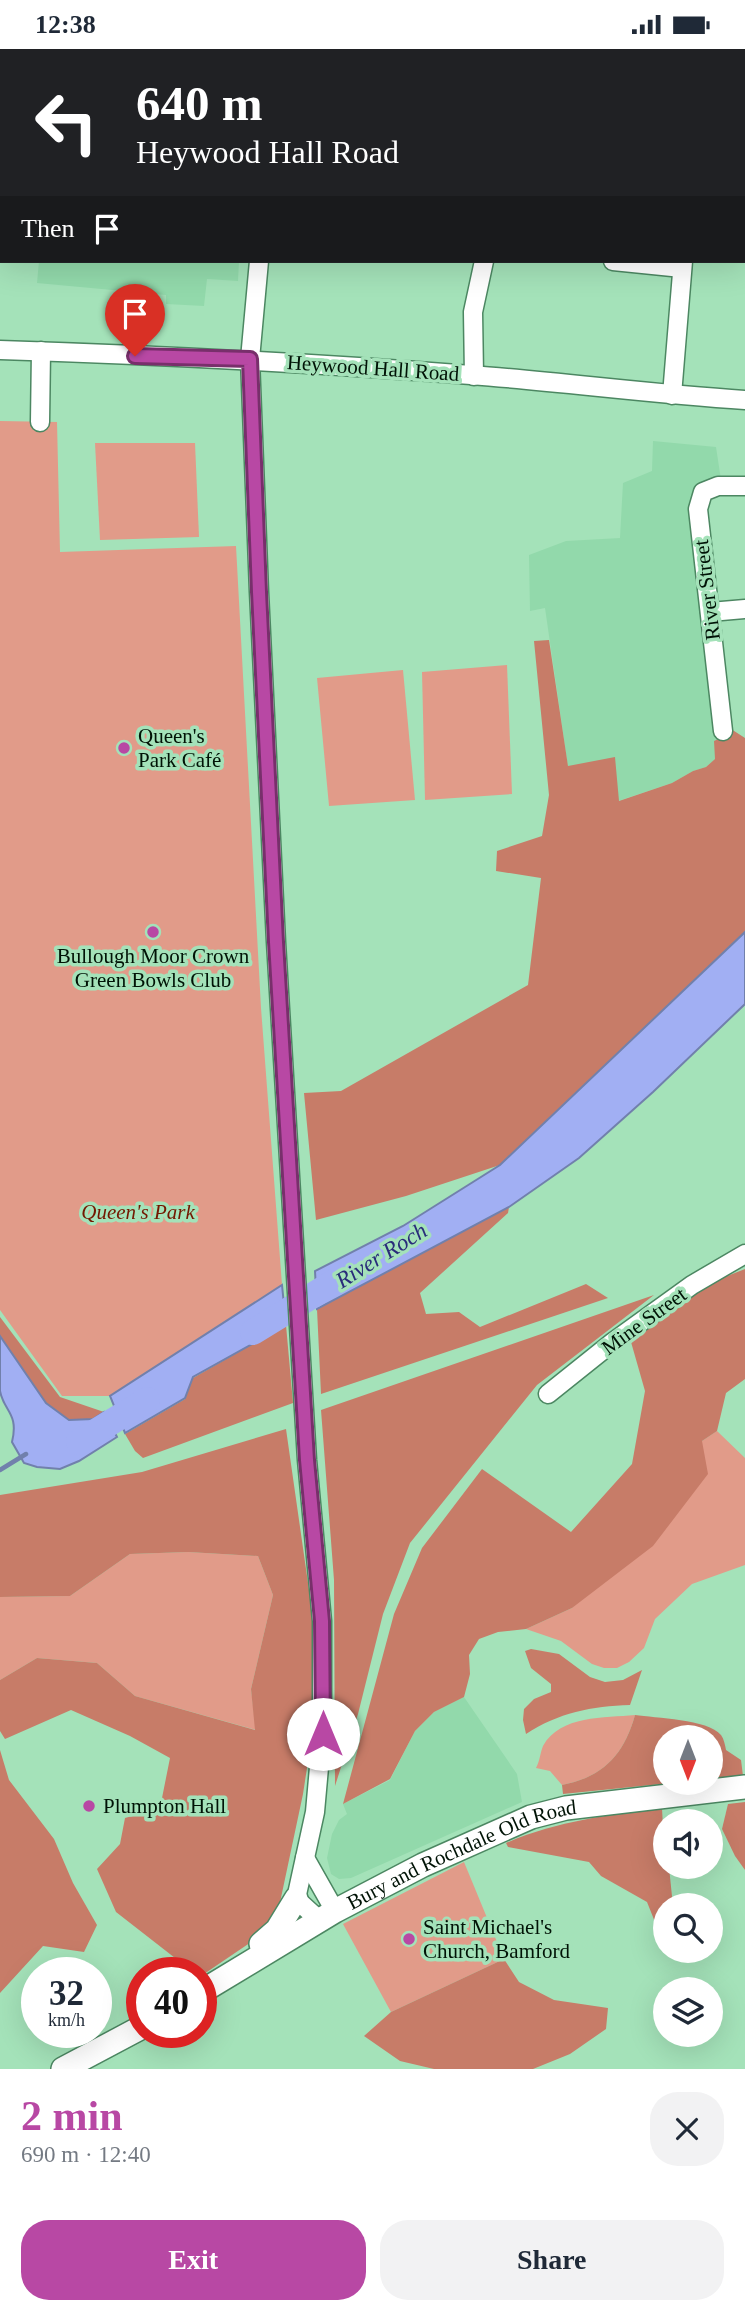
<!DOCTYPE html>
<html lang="en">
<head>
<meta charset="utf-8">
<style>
  body { margin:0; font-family:Georgia,serif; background:#f2f2f3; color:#1f2937; height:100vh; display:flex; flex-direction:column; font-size:26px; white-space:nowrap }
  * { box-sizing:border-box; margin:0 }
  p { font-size:23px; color:#747a83 }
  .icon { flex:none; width:38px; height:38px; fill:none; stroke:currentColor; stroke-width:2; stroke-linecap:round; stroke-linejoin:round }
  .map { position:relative; height:2020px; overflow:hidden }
  .panel { display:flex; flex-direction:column; background:#fff; flex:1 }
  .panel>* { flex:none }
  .banner { position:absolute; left:0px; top:0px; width:746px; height:214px; box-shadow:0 7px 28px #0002; background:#202124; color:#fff; overflow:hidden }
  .needle { width:46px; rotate:180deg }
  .controls { position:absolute; left:653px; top:1676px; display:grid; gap:14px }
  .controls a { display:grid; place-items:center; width:70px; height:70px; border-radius:50%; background:#fff; box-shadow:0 7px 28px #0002; font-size:35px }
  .speed { position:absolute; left:21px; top:1908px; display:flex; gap:14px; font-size:35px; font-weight:700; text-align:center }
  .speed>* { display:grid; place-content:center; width:91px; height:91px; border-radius:50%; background:#fff; box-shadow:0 7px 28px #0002; line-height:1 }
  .speed small { font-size:18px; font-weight:400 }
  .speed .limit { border:10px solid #d22; background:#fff; color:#111 }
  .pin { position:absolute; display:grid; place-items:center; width:60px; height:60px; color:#fff; margin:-72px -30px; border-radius:50% 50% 50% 0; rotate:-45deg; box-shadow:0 0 7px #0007 }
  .pin .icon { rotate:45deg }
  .me { position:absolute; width:77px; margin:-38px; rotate:0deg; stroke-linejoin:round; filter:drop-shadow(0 0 5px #0008) }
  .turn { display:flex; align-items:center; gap:24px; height:147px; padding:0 21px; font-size:32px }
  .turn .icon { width:91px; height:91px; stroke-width:2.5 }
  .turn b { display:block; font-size:49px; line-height:60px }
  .then { display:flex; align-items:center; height:66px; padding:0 21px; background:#0003; gap:14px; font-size:26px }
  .round { display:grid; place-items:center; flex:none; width:74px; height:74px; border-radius:28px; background:#f2f2f3 }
  .summary { display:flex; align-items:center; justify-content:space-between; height:119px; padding:0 21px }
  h1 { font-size:42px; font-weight:600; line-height:52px; color:#b848a4 }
  .button { display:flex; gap:14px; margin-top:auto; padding:14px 21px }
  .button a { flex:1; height:80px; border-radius:28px; background:#b848a4; color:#fff; font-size:28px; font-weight:600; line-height:80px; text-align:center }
  .button a+a { background:#f2f2f3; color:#1f2937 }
  .status { display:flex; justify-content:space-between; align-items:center; height:49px; padding:0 35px; background:#fff; direction:ltr }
  .status svg { height:19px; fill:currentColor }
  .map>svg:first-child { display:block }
</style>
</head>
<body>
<div class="status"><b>12:38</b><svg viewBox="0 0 49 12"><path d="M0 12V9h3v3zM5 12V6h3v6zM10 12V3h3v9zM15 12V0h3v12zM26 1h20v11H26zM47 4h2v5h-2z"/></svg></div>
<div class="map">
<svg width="745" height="2020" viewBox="0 0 745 2020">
  <rect width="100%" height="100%" fill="#a4e2b9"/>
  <g fill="#92d9ab">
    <polygon points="39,212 239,212 238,232 207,230 204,257 166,255 166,246 37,234"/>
    <polygon points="653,392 716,398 721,431 694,438 693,459 725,687 715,710 706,718 693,722 672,734 618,752 568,718 545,559 530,562 529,506 566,492 620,489 623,434 652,422"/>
    <polygon points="464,1648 517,1725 522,1753 351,1829 339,1830 331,1825 327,1809 332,1785 339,1771 347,1765 343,1755 390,1731 415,1682 434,1663"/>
  </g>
  <g fill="#e19b89">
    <polygon points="0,372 57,373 60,503 236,497 261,959 282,1236 110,1347 62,1347 0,1261"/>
    <polygon points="95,394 195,394 199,488 100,491"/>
    <polygon points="507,616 512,745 425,751 422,623"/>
    <polygon points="403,621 415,751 329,757 317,629"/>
    <polygon points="717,1382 745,1409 745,1516 692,1535 655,1570 644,1599 629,1613 617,1619 604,1619 592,1615 561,1592 526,1580 572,1559 702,1392"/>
    <polygon points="188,1503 258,1507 273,1546 251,1640 256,1681 135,1647 97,1614 37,1609 0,1631 0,1548 70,1547 130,1505"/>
    <path d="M 635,1666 C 624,1706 603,1728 562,1736 L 550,1722 L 536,1719 C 540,1712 540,1704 543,1697 C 560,1666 605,1669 635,1666 Z"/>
    <polygon points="464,1813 504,1910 391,1963 343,1875"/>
  </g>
  <g fill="#c77c68">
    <polygon points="549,591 568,717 615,708 619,752 672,734 693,722 706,718 715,710 714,692 725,687 731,680 745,689 745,883 500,1116 406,1147 316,1171 304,1044 341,1042 528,936 541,829 496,822 497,802 542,787 549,746 534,592"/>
    <polygon points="509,1158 508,1164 420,1244 426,1265 459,1263 480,1278 586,1235 608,1249 321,1345 317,1260"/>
    <polygon points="745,1220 745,1330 726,1344 717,1382 702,1392 708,1425 653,1497 572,1559 526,1580 498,1583 479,1590 469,1606 470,1625 464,1648 434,1663 415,1682 390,1730 343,1755 394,1565 422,1499 482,1420 571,1483 632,1415 645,1342 631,1293 639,1282 702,1237"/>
    <polygon points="654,1246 537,1336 410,1494 383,1565 358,1665 335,1737 334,1531 321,1361"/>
    <polygon points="0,1268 60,1348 104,1363 93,1370 69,1371 46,1354 0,1287"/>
    <polygon points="286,1276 293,1354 143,1409 135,1402 125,1385 185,1350 193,1329"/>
    <polygon points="286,1380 313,1569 313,1680 303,1745 275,1877 201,1927 201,1923 193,1923 116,1863 97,1820 120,1795 125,1769 160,1759 170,1709 130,1687 71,1661 5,1690 0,1682 0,1631 37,1609 97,1614 135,1647 255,1681 251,1640 273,1546 258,1507 188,1503 130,1505 70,1547 0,1548 0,1446 142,1423"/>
    <path d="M 531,1600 L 559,1605 L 590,1628 L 605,1633 L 623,1631 L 642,1621 L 630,1656 C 592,1657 558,1664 526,1685 L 523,1671 L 524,1660 L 534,1650 L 551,1643 L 551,1635 L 531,1619 L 525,1602 Z"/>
    <path d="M 635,1666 C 655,1669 708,1670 721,1686 C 724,1690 725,1696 726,1701 L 741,1711 L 743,1727 L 711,1730 L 710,1689 L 665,1689 L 665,1734 L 671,1734 L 563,1745 L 562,1736 C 603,1728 624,1706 635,1666 Z"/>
    <polygon points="0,1701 9,1731 54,1790 73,1834 97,1876 84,1903 43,1897 0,1944"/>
    <polygon points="745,1753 745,1821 735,1807 722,1780 728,1755"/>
    <path d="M 662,1759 L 665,1818 L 669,1818 L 673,1857 L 665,1857 L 665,1898 L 647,1853 L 601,1827 L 589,1813 L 508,1798 L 506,1794 C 557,1772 608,1766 662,1759 Z"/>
    <polygon points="504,1910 519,1933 554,1951 608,1959 606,1980 570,2005 533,2020 434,2020 400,2012 364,1987 391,1963"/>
  </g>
  <g fill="#a1aff3" stroke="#7180ac" stroke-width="2">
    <polygon points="745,883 745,955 653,1043 579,1109 509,1158 317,1260 315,1222 403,1177 500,1116"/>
    <polygon points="282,1236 286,1276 193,1328 185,1349 125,1384 110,1347"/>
    <path d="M 0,1287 L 46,1354 L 69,1371 L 93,1370 L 104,1363 L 117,1388 L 79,1412 L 60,1420 L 37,1418 L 24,1414 L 12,1393 C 19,1364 4,1363 0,1342 C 0,1325 0,1304 0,1287 Z"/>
  </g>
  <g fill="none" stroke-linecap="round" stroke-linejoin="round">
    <polyline stroke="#7180ac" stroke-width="4.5" points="0,1421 26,1405"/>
    <g stroke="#a1aff3" stroke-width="26">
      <polyline points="253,1283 346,1226"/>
      <polyline points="79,1393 147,1351"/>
    </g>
    <defs>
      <g id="minor">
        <polyline points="278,2 278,0"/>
        <polyline points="744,120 745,120"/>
        <polyline points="259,212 250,310 259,543 276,893 307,1411 322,1572 322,1685 315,1763 296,1850 319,1871"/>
        <polyline points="613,212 682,219"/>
        <path d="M 0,301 C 157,306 314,314 471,326 C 562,333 653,345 745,351"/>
        <polyline points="474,327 473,263 484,212"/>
        <polyline points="672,346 683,212"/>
        <polyline points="40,373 41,302"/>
        <polyline points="710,563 745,560"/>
        <polyline points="723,682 698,460 703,443 718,437 745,437"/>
        <polyline points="548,1345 613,1293 692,1236 745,1205"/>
        <polyline points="305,1809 335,1862"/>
      </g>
      <g id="major">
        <polyline points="261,1895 277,1881 296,1850"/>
        <path id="s1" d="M 201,1943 L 335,1862 L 423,1816 L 531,1768 L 566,1759 L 745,1738"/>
        <polyline points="63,2020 142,1978"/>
      </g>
    </defs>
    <use href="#minor" stroke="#4c8762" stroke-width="21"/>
    <use href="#major" stroke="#4c8762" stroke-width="26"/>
    <use href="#minor" stroke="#fff" stroke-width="18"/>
    <use href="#major" stroke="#fff" stroke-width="23"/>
  </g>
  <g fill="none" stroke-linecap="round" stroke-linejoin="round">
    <defs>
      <polyline id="route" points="135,307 250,310 259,543 276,893 307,1411 322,1572 323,1685"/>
    </defs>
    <use href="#route" stroke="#782f6b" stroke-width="18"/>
    <use href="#route" stroke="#b848a4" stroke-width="12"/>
  </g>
  <g fill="#b848a4" stroke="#a4e2b9" stroke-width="2.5">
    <circle cx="124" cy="699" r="7"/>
    <circle cx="153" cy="883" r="7"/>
    <circle cx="89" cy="1757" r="7"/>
    <circle cx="409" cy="1890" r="7"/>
  </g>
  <g text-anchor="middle" stroke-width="7" stroke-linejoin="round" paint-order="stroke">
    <g font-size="21" fill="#001306" stroke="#a4e2b9">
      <text transform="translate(373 319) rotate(4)" y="7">Heywood Hall Road</text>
      <text transform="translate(707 541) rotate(-97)" y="7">River Street</text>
      <text transform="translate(644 1272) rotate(-36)" y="7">Mine Street</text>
      <text dy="7" stroke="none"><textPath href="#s1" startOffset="296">Bury and Rochdale Old Road</textPath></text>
    </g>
    <g font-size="21" fill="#001306" stroke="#a4e2b9" text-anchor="start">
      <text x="138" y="694">Queen's<tspan x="138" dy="24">Park Café</tspan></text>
      <text x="153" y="914" text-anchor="middle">Bullough Moor Crown<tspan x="153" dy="24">Green Bowls Club</tspan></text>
      <text x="103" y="1764">Plumpton Hall</text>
      <text x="423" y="1885">Saint Michael's<tspan x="423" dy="24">Church, Bamford</tspan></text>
    </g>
    <g font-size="21" font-style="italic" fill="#731800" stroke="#a4e2b9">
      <text x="138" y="1170">Queen's Park</text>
    </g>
    <g font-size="23" font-style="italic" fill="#292c7a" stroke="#a4e2b9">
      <text transform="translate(381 1206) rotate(-32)" y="8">River Roch</text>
    </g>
  </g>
</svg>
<div class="controls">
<a><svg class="needle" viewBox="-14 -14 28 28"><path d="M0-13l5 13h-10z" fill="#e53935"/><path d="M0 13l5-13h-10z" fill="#747a83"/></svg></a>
<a><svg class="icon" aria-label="sound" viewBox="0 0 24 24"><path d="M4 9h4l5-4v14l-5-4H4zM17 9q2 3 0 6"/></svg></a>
<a><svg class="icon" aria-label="search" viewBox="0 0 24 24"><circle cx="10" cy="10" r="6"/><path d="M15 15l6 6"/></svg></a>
<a><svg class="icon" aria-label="layers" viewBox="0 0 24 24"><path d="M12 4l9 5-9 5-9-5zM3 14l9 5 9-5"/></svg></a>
</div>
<div class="speed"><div>32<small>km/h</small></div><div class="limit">40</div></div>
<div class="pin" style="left:135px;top:307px;background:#d93025"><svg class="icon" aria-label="arrive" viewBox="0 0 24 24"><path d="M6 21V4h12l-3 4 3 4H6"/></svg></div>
<svg class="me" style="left:323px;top:1685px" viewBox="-20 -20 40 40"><circle r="19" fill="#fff"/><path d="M0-13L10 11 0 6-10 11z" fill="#b848a4"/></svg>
<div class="banner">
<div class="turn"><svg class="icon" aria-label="left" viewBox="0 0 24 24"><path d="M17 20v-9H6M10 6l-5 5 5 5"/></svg><div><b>640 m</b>Heywood Hall Road</div></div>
<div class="then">Then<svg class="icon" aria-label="arrive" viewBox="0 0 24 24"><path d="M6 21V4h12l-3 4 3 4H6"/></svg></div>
</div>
</div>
<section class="panel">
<div class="summary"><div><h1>2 min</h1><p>690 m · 12:40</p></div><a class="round"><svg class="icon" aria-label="close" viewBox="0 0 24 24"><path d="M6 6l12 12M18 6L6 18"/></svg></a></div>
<div class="button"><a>Exit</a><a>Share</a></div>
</section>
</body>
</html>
